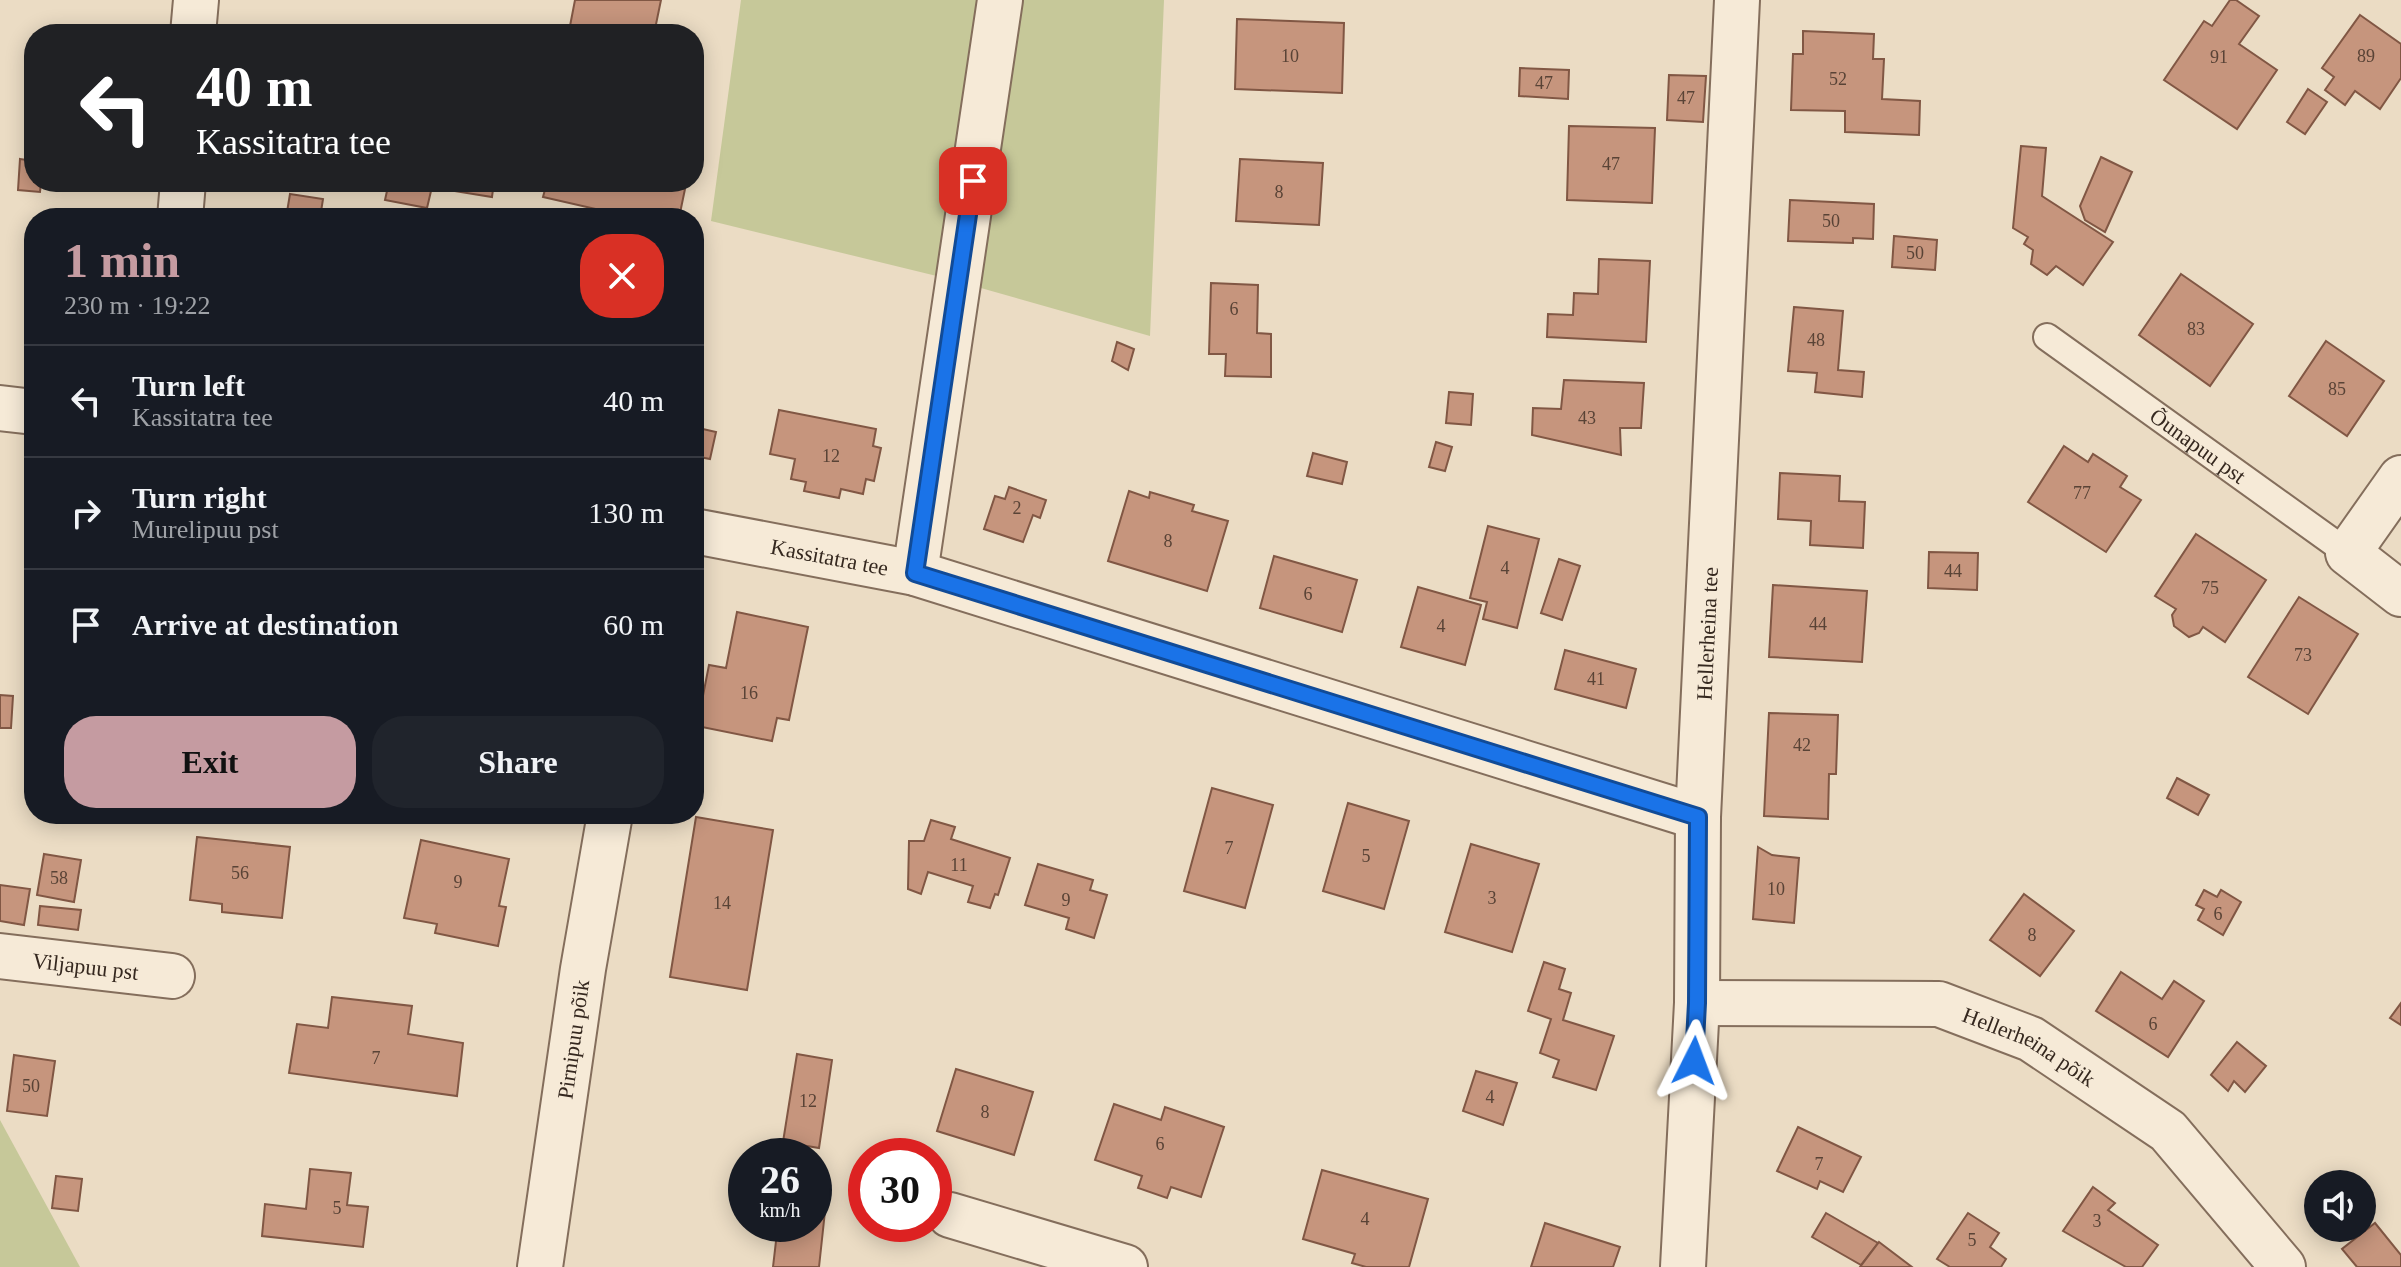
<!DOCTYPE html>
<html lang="en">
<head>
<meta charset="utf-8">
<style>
  body { margin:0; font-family:"Times New Roman",serif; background:#20242c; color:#f1f3f6; height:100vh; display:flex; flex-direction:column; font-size:30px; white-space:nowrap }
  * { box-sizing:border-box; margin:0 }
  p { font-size:26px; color:#9ea1a6 }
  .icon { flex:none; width:44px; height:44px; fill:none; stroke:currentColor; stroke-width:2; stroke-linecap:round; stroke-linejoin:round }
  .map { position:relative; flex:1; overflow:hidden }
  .drawer { position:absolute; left:24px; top:208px; width:680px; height:616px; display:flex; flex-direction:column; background:#171b24; border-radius:32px; box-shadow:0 4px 20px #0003 }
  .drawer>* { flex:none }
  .banner { position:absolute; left:24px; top:24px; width:680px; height:168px; border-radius:32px; box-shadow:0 4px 20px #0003; background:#202124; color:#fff; overflow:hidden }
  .controls { position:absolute; left:2304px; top:1170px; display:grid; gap:16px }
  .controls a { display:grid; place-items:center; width:72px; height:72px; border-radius:50%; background:#171b24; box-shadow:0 4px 20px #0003; font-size:40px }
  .speed { position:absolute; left:728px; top:1138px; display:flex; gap:16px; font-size:40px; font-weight:700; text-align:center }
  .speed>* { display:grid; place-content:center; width:104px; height:104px; border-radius:50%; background:#171b24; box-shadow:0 4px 20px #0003; line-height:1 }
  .speed small { font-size:20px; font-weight:400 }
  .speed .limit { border:12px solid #d22; background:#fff; color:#111 }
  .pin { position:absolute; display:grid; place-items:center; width:68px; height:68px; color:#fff; margin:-34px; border-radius:16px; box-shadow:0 4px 12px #0006 }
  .me { position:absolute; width:88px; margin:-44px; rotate:3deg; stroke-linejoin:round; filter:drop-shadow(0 0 6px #0008) }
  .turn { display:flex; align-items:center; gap:28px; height:168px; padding:0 40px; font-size:36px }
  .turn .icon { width:104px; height:104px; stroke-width:2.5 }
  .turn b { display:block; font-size:56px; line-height:68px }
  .round { display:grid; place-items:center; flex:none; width:84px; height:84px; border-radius:32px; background:#20242c }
  .summary { display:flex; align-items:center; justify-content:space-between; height:136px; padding:0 40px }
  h1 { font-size:48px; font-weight:700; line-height:60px; color:#c59ba1 }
  .primary-button { display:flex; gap:16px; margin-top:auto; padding:16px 40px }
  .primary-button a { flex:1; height:92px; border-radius:32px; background:#c59ba1; color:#111; font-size:32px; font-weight:700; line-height:92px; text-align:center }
  .primary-button a+a { background:#20242c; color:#f1f3f6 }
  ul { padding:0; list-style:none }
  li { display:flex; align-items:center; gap:24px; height:112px; padding:0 40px; border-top:2px solid #363941 }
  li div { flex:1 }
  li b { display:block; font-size:30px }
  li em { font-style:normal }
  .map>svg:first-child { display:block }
</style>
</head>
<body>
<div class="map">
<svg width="2401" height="1267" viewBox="0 0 2401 1267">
  <rect width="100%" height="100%" fill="#ebdcc4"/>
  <g fill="#c6c899">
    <polygon points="741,0 1164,0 1150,336 949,279 711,221"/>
    <polygon points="0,1120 80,1267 0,1267"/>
  </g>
  <g fill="#c6957d" stroke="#815744" stroke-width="2">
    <polygon points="575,0 661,0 654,34 604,34 570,26"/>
    <polygon points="2230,0 2236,0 2259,16 2239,44 2277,70 2237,129 2164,80 2204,21 2212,26"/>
    <polygon points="2360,15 2401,44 2401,78 2380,109 2355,91 2345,105 2325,90 2334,77 2322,68"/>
    <polygon points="1237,19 1344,23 1342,93 1235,89"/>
    <polygon points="1803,31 1874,34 1873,59 1884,59 1882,99 1920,101 1919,135 1845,132 1845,111 1791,110 1793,54 1803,54"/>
    <polygon points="1520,68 1569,70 1568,99 1519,96"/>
    <polygon points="1669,75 1706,76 1703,122 1667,120"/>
    <polygon points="2308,89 2327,102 2305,134 2287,122"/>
    <polygon points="1569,126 1655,128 1652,203 1567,200"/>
    <polygon points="2021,146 2046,148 2042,196 2113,242 2083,285 2056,266 2047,275 2031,264 2033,250 2024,244 2028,237 2013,228"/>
    <polygon points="2101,157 2132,172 2105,232 2085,220 2080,206"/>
    <polygon points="20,159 34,161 34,182 41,182 40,192 18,190"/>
    <polygon points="1240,159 1323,163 1319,225 1236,221"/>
    <polygon points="389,182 431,191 427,208 385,200"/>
    <polygon points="400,182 432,182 431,189"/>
    <polygon points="449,182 494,182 492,197 448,190"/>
    <polygon points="547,182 654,182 685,189 679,218 635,218 543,197"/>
    <polygon points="290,194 323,199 320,218 286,218"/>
    <polygon points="1790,200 1874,204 1873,239 1853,238 1853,243 1788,241"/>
    <polygon points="1894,236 1937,240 1935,270 1892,267"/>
    <polygon points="1599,259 1650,261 1646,342 1547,337 1548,314 1573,315 1574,293 1598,294"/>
    <polygon points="2181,274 2253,324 2210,386 2139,335"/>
    <polygon points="1211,283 1258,285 1257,333 1271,334 1271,377 1225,376 1226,354 1209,354"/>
    <polygon points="1794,307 1843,311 1838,370 1864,372 1862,397 1815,392 1817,373 1788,371"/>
    <polygon points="2326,341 2384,381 2347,436 2289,396"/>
    <polygon points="1117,342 1134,349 1128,370 1112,361"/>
    <polygon points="1564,380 1644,383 1641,428 1620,428 1621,455 1532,435 1533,408 1561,409"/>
    <polygon points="1449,392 1473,394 1471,425 1446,423"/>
    <polygon points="779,410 876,429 873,446 881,448 874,481 866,479 863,494 841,489 839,498 804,491 806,482 791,479 795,459 770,454"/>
    <polygon points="694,427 716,432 710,459 694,456"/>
    <polygon points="1436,442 1452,447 1445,471 1429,467"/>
    <polygon points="2064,446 2088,462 2093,454 2127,476 2120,487 2141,500 2106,552 2028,502"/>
    <polygon points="1313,453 1347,462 1342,484 1307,476"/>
    <polygon points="1780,473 1840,476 1839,501 1865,502 1863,548 1810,545 1811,521 1778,519"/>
    <polygon points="1009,487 1046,500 1040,518 1033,515 1023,542 984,529 995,496 1005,499"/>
    <polygon points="1129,491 1149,498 1150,492 1194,505 1192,511 1228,521 1207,591 1108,561"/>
    <polygon points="1488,526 1539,539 1517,628 1483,619 1487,602 1470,598"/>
    <polygon points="2196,534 2266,580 2225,642 2203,627 2199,633 2189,637 2174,626 2172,615 2176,609 2155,596"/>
    <polygon points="1929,552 1978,553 1977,590 1928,588"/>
    <polygon points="1274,556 1357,580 1342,632 1260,608"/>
    <polygon points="1559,559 1580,566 1562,620 1541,613"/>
    <polygon points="1773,585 1867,591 1862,662 1769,657"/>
    <polygon points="1418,587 1481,605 1465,665 1401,647"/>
    <polygon points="2299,597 2358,634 2308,714 2248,677"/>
    <polygon points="737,612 808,627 789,720 777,718 772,741 697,726 709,665 726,668"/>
    <polygon points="1565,650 1636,669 1626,708 1555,689"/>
    <polygon points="0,695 13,696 11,728 0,728"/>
    <polygon points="1769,713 1838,715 1836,774 1829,774 1828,819 1764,816"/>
    <polygon points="2177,778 2209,795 2198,815 2167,798"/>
    <polygon points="1212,788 1273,805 1245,908 1184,891"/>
    <polygon points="1348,803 1409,821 1384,909 1323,891"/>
    <polygon points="696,817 773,830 747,990 670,977"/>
    <polygon points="931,820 955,827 951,839 1010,858 998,895 995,894 990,908 968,902 973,886 928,872 921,894 908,889 909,841 924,841"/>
    <polygon points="197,837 290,847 282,918 222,912 222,904 190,900"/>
    <polygon points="421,840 509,859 499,906 506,907 498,946 435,933 437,924 404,918"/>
    <polygon points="1471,844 1539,864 1512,952 1445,932"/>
    <polygon points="1758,847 1772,855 1799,858 1794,923 1753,919"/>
    <polygon points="44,854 81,860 74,902 37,895"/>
    <polygon points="1038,864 1093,880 1090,890 1107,895 1094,938 1066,929 1069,918 1025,905"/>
    <polygon points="0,885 30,889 24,925 0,921"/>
    <polygon points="2204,890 2217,897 2221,890 2241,902 2223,935 2198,920 2204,909 2196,905"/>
    <polygon points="2024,894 2074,931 2040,976 1990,940"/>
    <polygon points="40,906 81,910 78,930 38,925"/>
    <polygon points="1544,962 1565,969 1559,989 1571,993 1563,1020 1614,1036 1596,1090 1553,1077 1559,1060 1540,1053 1551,1019 1528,1011"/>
    <polygon points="2121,972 2162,999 2174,981 2204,1001 2168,1057 2096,1011"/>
    <polygon points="332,997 412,1006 408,1034 463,1043 457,1096 289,1073 297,1024 328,1028"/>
    <polygon points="2401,1003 2401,1025 2390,1018"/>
    <polygon points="2237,1042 2266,1066 2245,1092 2234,1081 2228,1091 2211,1075"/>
    <polygon points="797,1054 832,1060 819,1148 783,1142"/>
    <polygon points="14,1055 55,1061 47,1116 7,1111"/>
    <polygon points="956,1069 1033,1092 1014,1155 937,1131"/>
    <polygon points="1476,1071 1517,1083 1503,1125 1463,1111"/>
    <polygon points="1114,1104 1161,1120 1165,1107 1224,1127 1201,1197 1171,1187 1167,1198 1138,1188 1142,1176 1095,1160"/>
    <polygon points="1798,1127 1861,1157 1843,1192 1820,1181 1817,1189 1777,1171"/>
    <polygon points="310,1169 351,1173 347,1205 368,1207 363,1247 262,1236 265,1204 306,1209"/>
    <polygon points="1322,1170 1428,1199 1409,1267 1366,1267 1352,1263 1355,1254 1303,1239"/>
    <polygon points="56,1176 82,1179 78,1211 52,1208"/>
    <polygon points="2093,1187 2115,1203 2108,1210 2158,1245 2142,1267 2126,1267 2063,1231"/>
    <polygon points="814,1201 826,1202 819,1267 773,1267 778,1224 814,1224"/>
    <polygon points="1826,1213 1878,1243 1861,1265 1812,1237"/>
    <polygon points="1968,1213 1999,1233 1990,1247 2006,1259 2001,1267 1950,1267 1937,1259"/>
    <polygon points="1545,1223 1620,1247 1613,1267 1531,1267"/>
    <polygon points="2375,1223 2401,1255 2401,1267 2357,1267 2342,1249"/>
    <polygon points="1879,1242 1912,1267 1860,1267"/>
  </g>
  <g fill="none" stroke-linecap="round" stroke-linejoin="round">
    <defs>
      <g id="service">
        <path id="s1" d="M 2047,337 L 2348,553"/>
      </g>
      <g id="minor">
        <polyline points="193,34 196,0"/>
        <polyline points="180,218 183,182"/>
        <polyline points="0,408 34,412"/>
        <polyline points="2401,478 2348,553 2401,594"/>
        <path id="s2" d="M 694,531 L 915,573 L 1698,817"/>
        <polyline points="915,573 1000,0"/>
        <path id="s3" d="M 0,956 L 172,976"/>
        <path id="s4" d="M 1697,1003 L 1939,1004 L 2031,1039 L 2168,1131 L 2283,1267"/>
        <polyline points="950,1215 1125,1267"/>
        <path id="s5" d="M 540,1267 L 583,969 L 610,814"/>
        <path id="s6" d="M 1683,1267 L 1697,1003 L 1698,817 L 1737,0"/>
      </g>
    </defs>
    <use href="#service" stroke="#846e5c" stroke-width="30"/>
    <use href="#minor" stroke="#846e5c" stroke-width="48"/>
    <use href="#service" stroke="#f6ead7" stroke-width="26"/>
    <use href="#minor" stroke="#f6ead7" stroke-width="44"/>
  </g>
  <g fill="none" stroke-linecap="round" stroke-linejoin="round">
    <defs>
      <polyline id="route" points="973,181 915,573 1698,817 1697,1003 1694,1061"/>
    </defs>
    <use href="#route" stroke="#114b97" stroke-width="20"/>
    <use href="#route" stroke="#1a73e8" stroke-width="14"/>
  </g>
  <g text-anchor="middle" stroke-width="8" stroke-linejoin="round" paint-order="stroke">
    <g font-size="18" fill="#594336">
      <text x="1290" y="62">10</text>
      <text x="2366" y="62">89</text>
      <text x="2219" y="63">91</text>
      <text x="1838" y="85">52</text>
      <text x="1544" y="89">47</text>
      <text x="1686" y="104">47</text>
      <text x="1611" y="170">47</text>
      <text x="1279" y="198">8</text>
      <text x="1831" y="227">50</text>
      <text x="1915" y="259">50</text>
      <text x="1234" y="315">6</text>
      <text x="2196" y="335">83</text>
      <text x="1816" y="346">48</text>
      <text x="2337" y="395">85</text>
      <text x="1587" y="424">43</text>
      <text x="831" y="462">12</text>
      <text x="2082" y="499">77</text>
      <text x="1017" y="514">2</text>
      <text x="1168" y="547">8</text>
      <text x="1505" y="574">4</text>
      <text x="1953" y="577">44</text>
      <text x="2210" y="594">75</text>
      <text x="1308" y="600">6</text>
      <text x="1818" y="630">44</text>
      <text x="1441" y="632">4</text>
      <text x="2303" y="661">73</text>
      <text x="1596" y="685">41</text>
      <text x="749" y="699">16</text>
      <text x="1802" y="751">42</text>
      <text x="1229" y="854">7</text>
      <text x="1366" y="862">5</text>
      <text x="959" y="871">11</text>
      <text x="240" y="879">56</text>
      <text x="59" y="884">58</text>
      <text x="458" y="888">9</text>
      <text x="1776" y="895">10</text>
      <text x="1492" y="904">3</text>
      <text x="1066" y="906">9</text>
      <text x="722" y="909">14</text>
      <text x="2218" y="920">6</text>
      <text x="2032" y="941">8</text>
      <text x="2153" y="1030">6</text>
      <text x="376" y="1064">7</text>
      <text x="31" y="1092">50</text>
      <text x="1490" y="1103">4</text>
      <text x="808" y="1107">12</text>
      <text x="985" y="1118">8</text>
      <text x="1160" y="1150">6</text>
      <text x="1819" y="1170">7</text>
      <text x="337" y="1214">5</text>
      <text x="1365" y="1225">4</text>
      <text x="2097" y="1227">3</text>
      <text x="1972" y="1246">5</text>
    </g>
    <g font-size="22" fill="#35281f" stroke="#f3e7d3">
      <text dy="8" stroke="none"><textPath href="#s1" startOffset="186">Õunapuu pst</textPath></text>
      <text dy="8" stroke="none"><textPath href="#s2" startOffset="138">Kassitatra tee</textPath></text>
      <text dy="8" stroke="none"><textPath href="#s6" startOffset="634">Hellerheina tee</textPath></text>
      <text dy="8" stroke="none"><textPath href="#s3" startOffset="86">Viljapuu pst</textPath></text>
      <text dy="8" stroke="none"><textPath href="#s5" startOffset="230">Pirnipuu põik</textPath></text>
      <text dy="8" stroke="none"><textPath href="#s4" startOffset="342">Hellerheina põik</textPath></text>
    </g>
  </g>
</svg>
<div class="controls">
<a><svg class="icon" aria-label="sound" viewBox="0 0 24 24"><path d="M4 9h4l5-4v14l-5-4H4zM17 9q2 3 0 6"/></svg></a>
</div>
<div class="speed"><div>26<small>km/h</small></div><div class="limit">30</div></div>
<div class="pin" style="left:973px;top:181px;background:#d93025"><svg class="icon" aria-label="arrive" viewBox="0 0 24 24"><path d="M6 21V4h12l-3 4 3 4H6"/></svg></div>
<svg class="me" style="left:1694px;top:1061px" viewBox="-20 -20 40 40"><path d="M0-17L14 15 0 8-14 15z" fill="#1a73e8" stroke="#fff" stroke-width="4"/></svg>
<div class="banner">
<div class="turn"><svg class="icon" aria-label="left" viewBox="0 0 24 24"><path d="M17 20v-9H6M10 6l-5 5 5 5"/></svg><div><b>40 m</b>Kassitatra tee</div></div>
</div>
<section class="drawer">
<div class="summary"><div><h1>1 min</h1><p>230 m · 19:22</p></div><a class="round" style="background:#d93025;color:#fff"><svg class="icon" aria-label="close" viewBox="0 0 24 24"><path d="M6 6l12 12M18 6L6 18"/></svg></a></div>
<ul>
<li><svg class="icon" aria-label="left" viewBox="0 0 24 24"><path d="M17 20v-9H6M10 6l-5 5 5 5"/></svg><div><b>Turn left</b><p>Kassitatra tee</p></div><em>40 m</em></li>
<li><svg class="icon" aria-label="right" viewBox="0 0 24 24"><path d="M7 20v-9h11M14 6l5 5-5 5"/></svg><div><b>Turn right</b><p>Murelipuu pst</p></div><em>130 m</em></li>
<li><svg class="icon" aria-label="arrive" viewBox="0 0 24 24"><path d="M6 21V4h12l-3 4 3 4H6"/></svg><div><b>Arrive at destination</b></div><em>60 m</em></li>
</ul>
<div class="primary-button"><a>Exit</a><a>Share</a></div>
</section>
</div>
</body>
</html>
